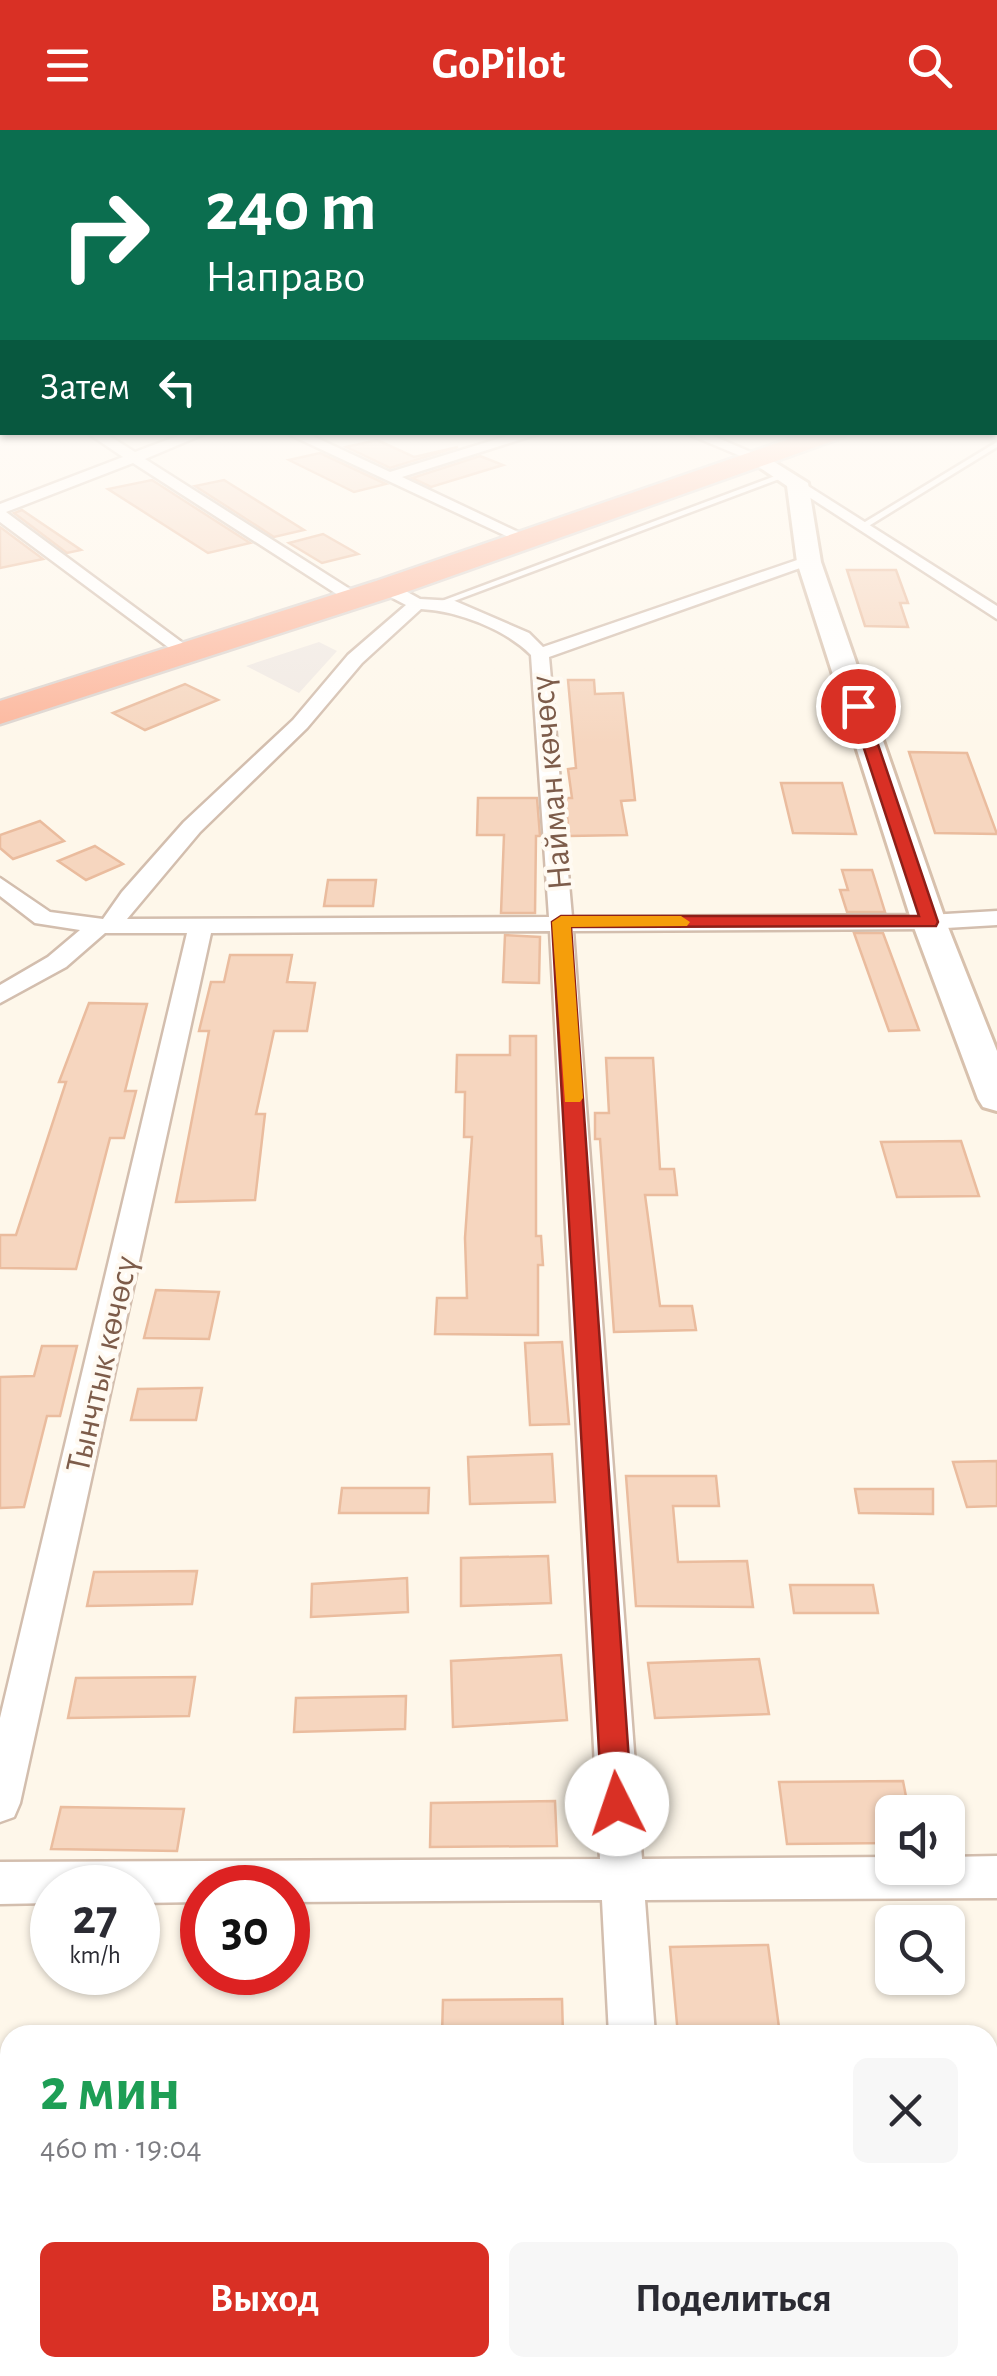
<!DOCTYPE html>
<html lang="ru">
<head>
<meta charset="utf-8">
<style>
  body { margin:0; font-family:"Alegreya Sans",sans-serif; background:#f7f7f7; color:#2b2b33; height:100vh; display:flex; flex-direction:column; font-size:38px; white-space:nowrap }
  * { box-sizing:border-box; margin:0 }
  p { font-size:32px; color:#7c7c81 }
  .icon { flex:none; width:55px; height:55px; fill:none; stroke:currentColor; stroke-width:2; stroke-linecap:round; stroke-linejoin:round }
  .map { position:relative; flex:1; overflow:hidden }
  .drawer { position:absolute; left:0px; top:1895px; width:998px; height:352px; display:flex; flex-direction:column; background:#fff; border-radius:30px 30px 0 0; box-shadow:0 2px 8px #0004 }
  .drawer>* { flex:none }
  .top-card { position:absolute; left:0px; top:0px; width:998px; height:305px; box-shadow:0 2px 8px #0004; background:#0b6e4f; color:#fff; overflow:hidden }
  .controls { position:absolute; left:875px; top:1665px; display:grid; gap:20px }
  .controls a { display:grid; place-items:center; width:90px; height:90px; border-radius:15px; background:#fff; box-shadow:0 2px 8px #0004; font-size:50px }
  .speed { position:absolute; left:30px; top:1735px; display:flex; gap:20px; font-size:50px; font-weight:700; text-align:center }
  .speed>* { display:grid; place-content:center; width:130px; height:130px; border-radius:50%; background:#fff; box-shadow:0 2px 8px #0004; line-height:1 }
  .speed small { font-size:25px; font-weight:400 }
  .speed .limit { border:15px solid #d22; background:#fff; color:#111 }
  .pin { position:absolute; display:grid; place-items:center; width:85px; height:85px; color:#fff; margin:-42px; border:5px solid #fff; border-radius:50%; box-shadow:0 2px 10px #0007 }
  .me { position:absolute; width:110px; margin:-55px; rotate:356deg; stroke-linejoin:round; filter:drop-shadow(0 0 8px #0008) }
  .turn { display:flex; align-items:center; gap:35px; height:210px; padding:0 40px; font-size:45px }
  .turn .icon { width:130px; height:130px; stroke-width:2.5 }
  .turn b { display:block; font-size:70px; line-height:85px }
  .then { display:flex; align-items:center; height:95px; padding:0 40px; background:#0003; gap:20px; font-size:38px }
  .round { display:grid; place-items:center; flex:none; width:105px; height:105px; border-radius:15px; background:#f7f7f7 }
  .headline { display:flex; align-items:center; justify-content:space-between; height:170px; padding:0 40px }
  h1 { font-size:60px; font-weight:600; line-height:75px; color:#1e9e55 }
  .cta { display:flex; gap:20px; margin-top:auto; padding:20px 40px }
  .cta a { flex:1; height:115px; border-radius:15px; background:#d93025; color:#fff; font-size:40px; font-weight:600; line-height:115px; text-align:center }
  .cta a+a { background:#f7f7f7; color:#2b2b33 }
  header { display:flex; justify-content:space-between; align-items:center; height:130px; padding:0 40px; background:#d93025; color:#fff; font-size:45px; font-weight:600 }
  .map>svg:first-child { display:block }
</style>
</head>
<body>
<header><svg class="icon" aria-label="menu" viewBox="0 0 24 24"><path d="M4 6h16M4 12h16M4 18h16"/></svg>GoPilot<svg class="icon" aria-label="search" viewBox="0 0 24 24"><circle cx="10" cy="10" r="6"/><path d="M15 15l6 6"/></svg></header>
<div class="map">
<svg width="997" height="2246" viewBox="0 0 997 2246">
  <rect width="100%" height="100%" fill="#fef7ea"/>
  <polygon fill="#f0e9e3" points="319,512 337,521 299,563 246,536"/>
  <g fill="#f6d6bf" stroke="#eabc9e" stroke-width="2.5">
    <polygon points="377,310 414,327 458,317 390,338 346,317"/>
    <polygon points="320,323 386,354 354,362 289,330"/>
    <polygon points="480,326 503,335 431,357 412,348"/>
    <polygon points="152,350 250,413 208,423 108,359"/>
    <polygon points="224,350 304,400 274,407 195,356"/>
    <polygon points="22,380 81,420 67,423 14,383"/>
    <polygon points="0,397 43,429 0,438"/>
    <polygon points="323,404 358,424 322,433 289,413"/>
    <polygon points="847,440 896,440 908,473 900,473 908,497 865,496"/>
    <polygon points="568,550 594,550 595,564 623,563 635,670 621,671 627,705 569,706 565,668 572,668 568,639 576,638"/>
    <polygon points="185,554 218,570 145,600 113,583"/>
    <polygon points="909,622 967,623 997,704 935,703"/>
    <polygon points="781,653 842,653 856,704 793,703"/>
    <polygon points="478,668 537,668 540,706 536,706 535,783 501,783 504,705 477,705"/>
    <polygon points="40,691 64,711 13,729 0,718 0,705"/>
    <polygon points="95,716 123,734 86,750 58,731"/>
    <polygon points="842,740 872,740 885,782 847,782 840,760 848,760"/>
    <polygon points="328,750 376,750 373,776 324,776"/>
    <polygon points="854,803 883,803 919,900 889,901"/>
    <polygon points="505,805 540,807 539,853 503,852"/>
    <polygon points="230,825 292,825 287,852 315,853 307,901 274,901 256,984 265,984 255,1070 176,1072 209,901 199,901 211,852 224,852"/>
    <polygon points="89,873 147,874 125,961 136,961 124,1008 110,1008 76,1139 0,1138 0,1105 16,1105 66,952 59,952"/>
    <polygon points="510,906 536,906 536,1106 541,1106 543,1135 538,1135 538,1205 435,1204 437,1168 467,1168 465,1108 472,1007 464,1007 465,962 456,962 457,925 510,925"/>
    <polygon points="606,928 653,928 660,1039 674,1039 677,1065 645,1065 660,1176 692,1176 696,1200 614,1202 600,1009 595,1009 595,983 609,983"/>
    <polygon points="961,1011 979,1066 897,1067 881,1012"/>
    <polygon points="156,1160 219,1162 209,1209 144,1208"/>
    <polygon points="562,1212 569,1294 530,1295 525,1213"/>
    <polygon points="42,1216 77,1216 60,1286 47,1286 24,1377 0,1378 0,1247 34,1246"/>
    <polygon points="198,1258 202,1258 196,1290 131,1290 138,1259"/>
    <polygon points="552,1324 555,1372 470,1374 468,1327"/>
    <polygon points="997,1331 997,1376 967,1377 953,1332"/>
    <polygon points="626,1346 716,1346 719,1376 673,1376 678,1432 747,1431 753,1477 636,1476"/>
    <polygon points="342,1358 429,1358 428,1383 339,1383"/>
    <polygon points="855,1359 933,1359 933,1384 859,1383"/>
    <polygon points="548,1426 551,1473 461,1476 461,1428"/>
    <polygon points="197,1441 192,1474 87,1476 94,1442"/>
    <polygon points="407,1448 408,1482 311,1487 312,1454"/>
    <polygon points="790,1455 873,1455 878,1483 794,1483"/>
    <polygon points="561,1525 567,1590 453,1597 451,1531"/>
    <polygon points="759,1529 769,1584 655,1588 648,1533"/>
    <polygon points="195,1547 189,1586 68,1588 76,1548"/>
    <polygon points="406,1566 405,1599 294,1602 296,1568"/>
    <polygon points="903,1651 909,1682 892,1682 892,1713 787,1714 779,1652"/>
    <polygon points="555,1671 557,1716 430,1717 431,1673"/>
    <polygon points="61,1677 184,1679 177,1721 51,1719"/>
    <polygon points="768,1815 780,1905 678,1905 670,1817"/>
    <polygon points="562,1869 563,1905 442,1905 443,1870"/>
  </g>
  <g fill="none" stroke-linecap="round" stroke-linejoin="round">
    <defs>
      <g id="lane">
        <polygon points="997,312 997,317 867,397 860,395"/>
        <polygon points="783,343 790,345 438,477 431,475"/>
      </g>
      <g id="street">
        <polygon points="86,302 103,302 135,322 188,302 209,302 145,329 364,468 349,472 133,333 6,382 195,522 186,527 180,526 0,392 0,374 123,327"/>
        <polygon points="284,302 304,302 390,342 520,302 544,302 402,347 535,410 521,413"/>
        <polygon points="683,302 704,302 767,329 755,332"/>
        <polygon points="797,349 997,476 997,489 792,356 792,350"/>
        <path d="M 803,428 L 817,432 L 549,527 L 572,787 L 929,785 L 997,781 L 997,795 L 929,799 L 573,801 L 642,1729 L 892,1727 L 892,1738 L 948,1738 L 948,1727 L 997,1726 L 997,1768 L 645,1770 L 655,1905 L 609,1905 L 602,1770 L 288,1772 L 288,1758 L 202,1758 L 202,1772 L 138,1773 L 138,1758 L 52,1758 L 52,1773 L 0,1774 L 0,1732 L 600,1729 L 550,801 L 211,803 L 20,1673 L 14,1687 L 0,1692 L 0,1588 L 187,803 L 105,803 L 66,837 L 0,873 L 0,855 L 48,827 L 80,800 L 35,793 L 0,766 L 0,748 L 50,782 L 103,789 L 122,762 L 184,692 L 293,590 L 348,525 L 406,475 L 381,462 L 381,454 L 393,454 L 420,469 L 455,471 L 529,503 L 543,517 ZM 421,479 C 458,481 505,499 531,525 L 549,787 L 127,789 L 200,702 L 307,598 L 362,533 Z"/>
        <rect x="627" y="2238" width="52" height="8"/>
      </g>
      <polygon id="secondary" points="760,323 808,353 821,432 946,792 997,921 997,981 983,977 978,969 912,792 797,432 787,356 753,333 750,329 753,325"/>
      <polygon id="highway" points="809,302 847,302 844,307 398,465 0,594 0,571 376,451"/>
    </defs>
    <use href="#lane" stroke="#d3beae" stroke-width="5"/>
    <use href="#street" stroke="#d3beae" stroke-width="5"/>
    <use href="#secondary" stroke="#d8c1ad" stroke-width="6"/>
    <use href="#highway" stroke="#ddd5d0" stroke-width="5"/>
    <use href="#lane" fill="#fff" fill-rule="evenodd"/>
    <use href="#street" fill="#fff" fill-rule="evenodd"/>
    <use href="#secondary" fill="#fff" fill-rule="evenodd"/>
    <use href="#highway" fill="#fcb79d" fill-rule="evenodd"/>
  </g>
  <linearGradient id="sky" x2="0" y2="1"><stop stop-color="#96c7e9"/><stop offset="0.49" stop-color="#fffbf6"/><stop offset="1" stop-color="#fffbf6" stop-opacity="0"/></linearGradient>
  <rect width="997" height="613" fill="url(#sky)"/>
  <polygon fill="#d93025" stroke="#8d1f18" stroke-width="2.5" points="858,572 865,576 938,792 936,796 571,797 632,1674 628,1684 617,1689 606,1684 602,1674 552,792 561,786 919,786 850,576"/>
  <polygon fill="#f59e0b" points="681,786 690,792 687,796 571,797 583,968 580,972 565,972 552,792 561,786"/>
  <g text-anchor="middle" stroke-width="8" stroke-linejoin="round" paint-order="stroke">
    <g font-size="35" fill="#7d5c4a" stroke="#fffaf2">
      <text transform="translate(550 653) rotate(-95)" y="12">Найман көчөсү</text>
      <text transform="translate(101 1234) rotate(-77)" y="12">Тынчтык көчөсү</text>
    </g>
  </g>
</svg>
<div class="controls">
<a><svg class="icon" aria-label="sound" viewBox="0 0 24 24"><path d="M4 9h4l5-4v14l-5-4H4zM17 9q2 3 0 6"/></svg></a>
<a><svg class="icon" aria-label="search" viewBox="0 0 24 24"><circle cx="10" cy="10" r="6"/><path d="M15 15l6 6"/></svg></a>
</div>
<div class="speed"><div>27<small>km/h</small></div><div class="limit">30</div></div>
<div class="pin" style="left:858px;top:576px;background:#d93025"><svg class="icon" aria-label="arrive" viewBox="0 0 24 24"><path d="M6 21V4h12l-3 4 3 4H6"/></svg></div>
<svg class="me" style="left:617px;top:1674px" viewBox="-20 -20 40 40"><circle r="19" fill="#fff"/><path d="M0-13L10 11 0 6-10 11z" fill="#d93025"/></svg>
<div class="top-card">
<div class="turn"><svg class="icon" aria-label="right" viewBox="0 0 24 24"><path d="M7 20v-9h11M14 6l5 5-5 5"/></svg><div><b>240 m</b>Направо</div></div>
<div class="then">Затем<svg class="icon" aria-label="left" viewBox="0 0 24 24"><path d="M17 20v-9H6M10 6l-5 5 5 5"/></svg></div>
</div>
<section class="drawer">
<div class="headline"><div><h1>2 мин</h1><p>460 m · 19:04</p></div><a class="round"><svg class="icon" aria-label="close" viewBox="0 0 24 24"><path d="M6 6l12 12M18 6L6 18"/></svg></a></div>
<div class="cta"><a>Выход</a><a>Поделиться</a></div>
</section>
</div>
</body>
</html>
